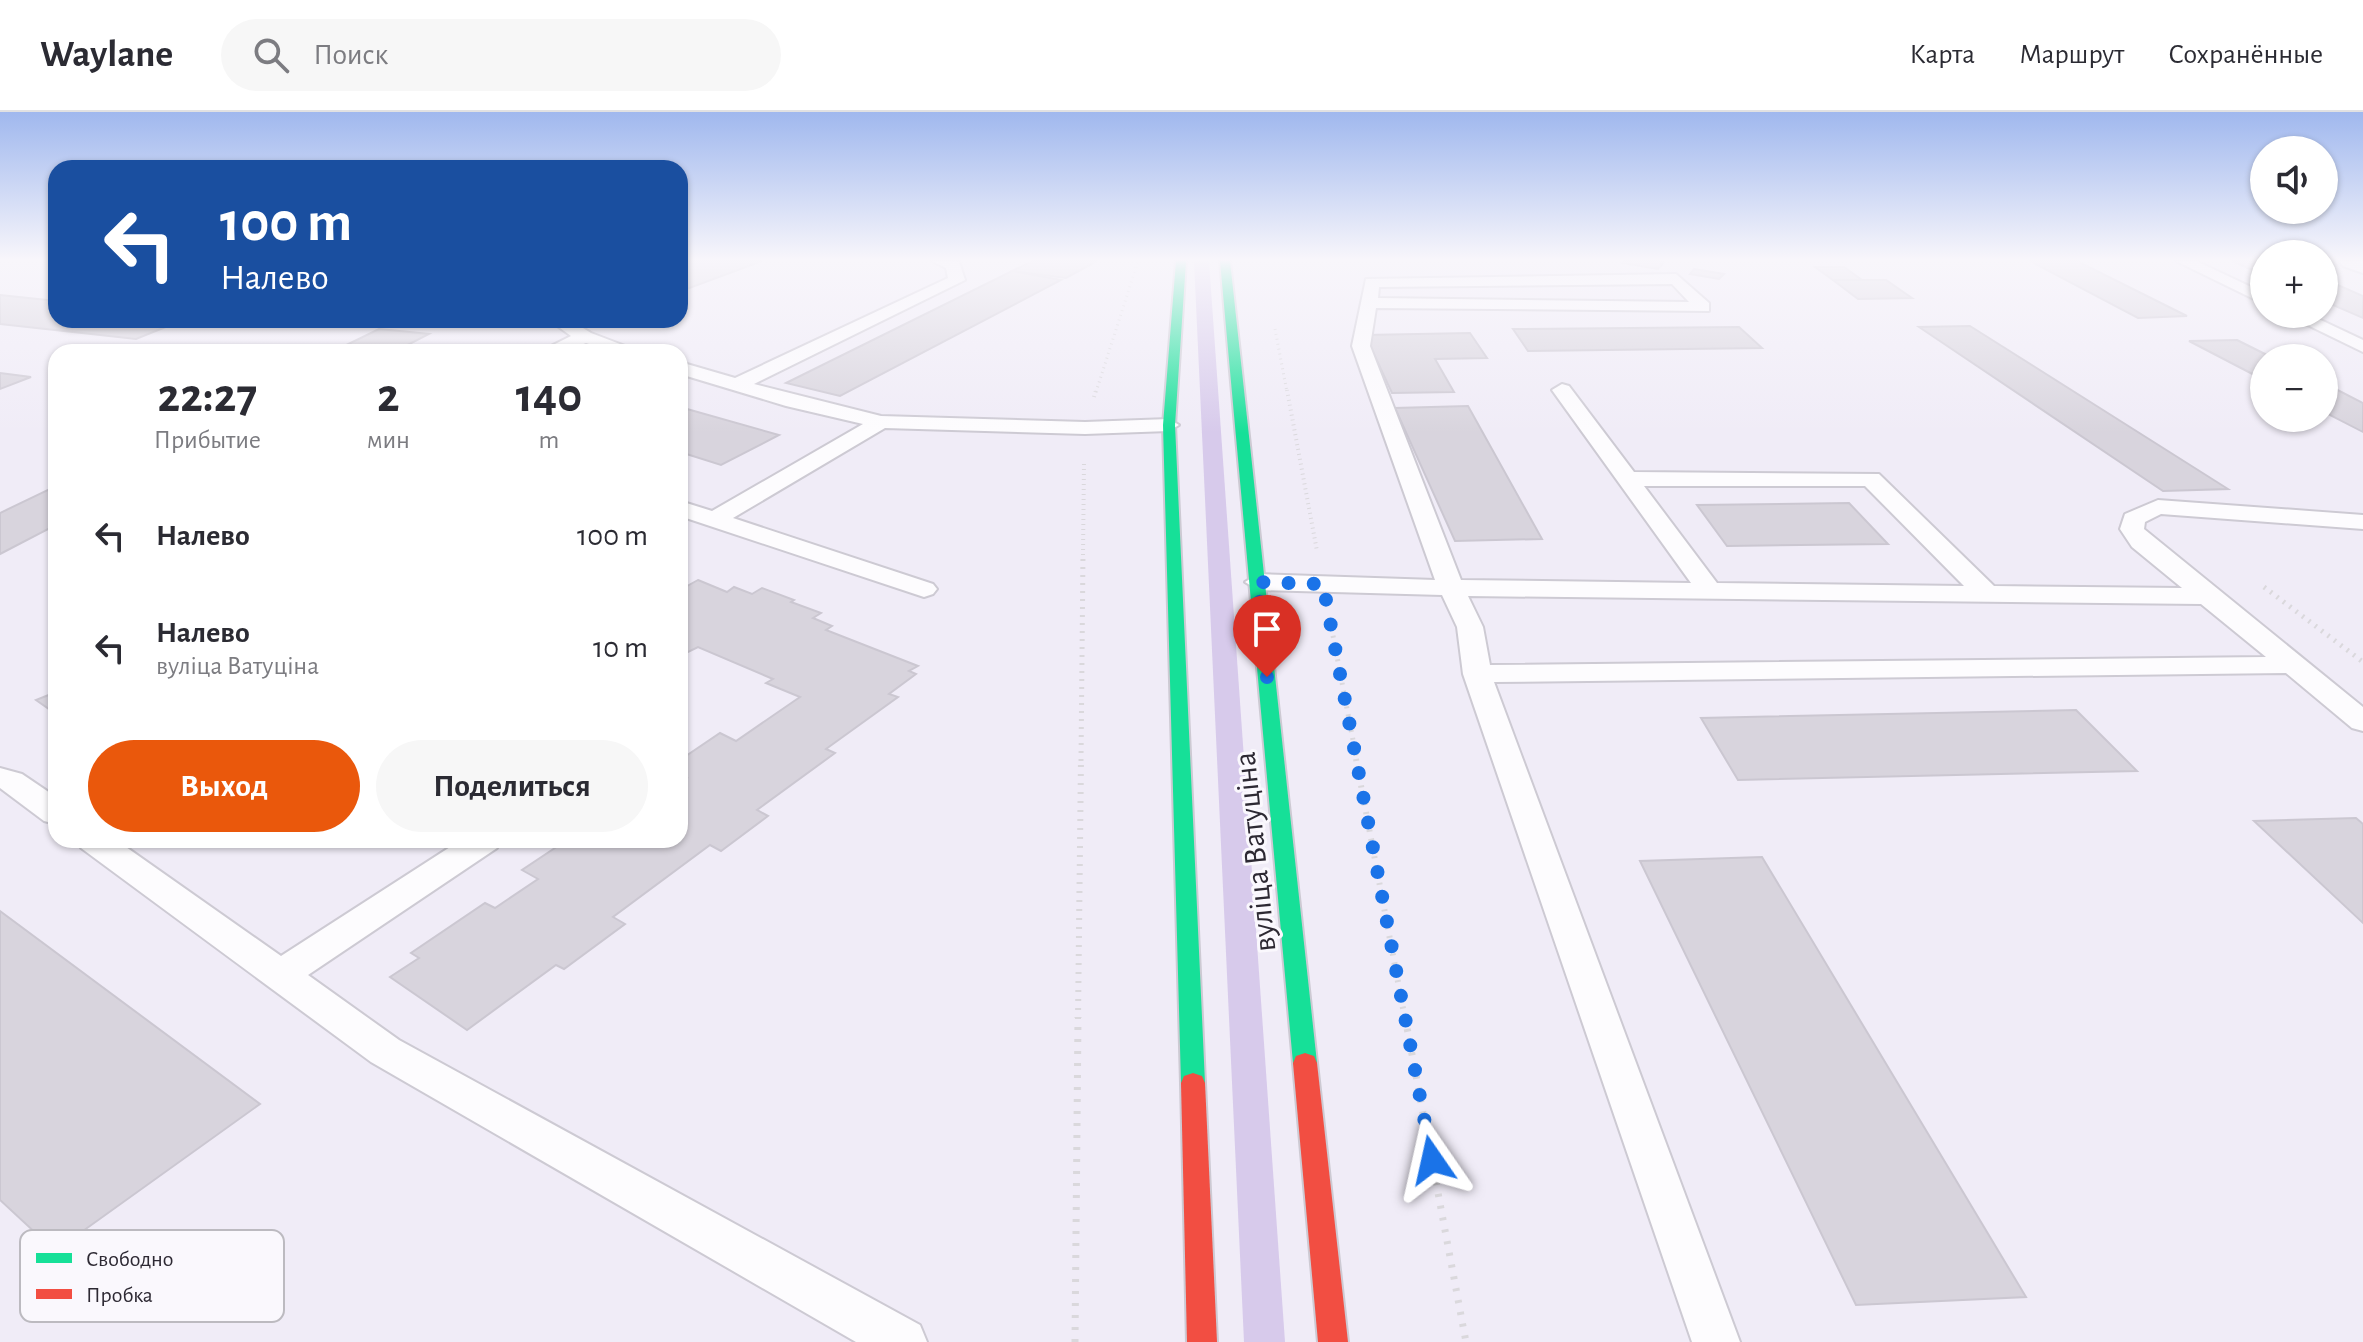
<!DOCTYPE html>
<html lang="ru">
<head>
<meta charset="utf-8">
<style>
  body { margin:0; font-family:"Alegreya Sans",sans-serif; background:#f7f7f7; color:#2b2b33; height:100vh; display:flex; flex-direction:column; font-size:30px; white-space:nowrap }
  * { box-sizing:border-box; margin:0 }
  p { font-size:26px; color:#7c7c81 }
  .icon { flex:none; width:44px; height:44px; fill:none; stroke:currentColor; stroke-width:2; stroke-linecap:round; stroke-linejoin:round }
  .map { position:relative; flex:1; overflow:hidden }
  .side { position:absolute; left:48px; top:232px; width:640px; height:504px; display:flex; flex-direction:column; background:#fff; border-radius:24px; box-shadow:0 2px 6px #0004 }
  .side>* { flex:none }
  .guide { position:absolute; left:48px; top:48px; width:640px; height:168px; border-radius:24px; box-shadow:0 2px 6px #0004; background:#1a4fa0; color:#fff; overflow:hidden }
  .tools { position:absolute; left:2250px; top:24px; display:grid; gap:16px }
  .tools a { display:grid; place-items:center; width:88px; height:88px; border-radius:50%; background:#fff; box-shadow:0 2px 6px #0004; font-size:40px }
  .pin { position:absolute; display:grid; place-items:center; width:68px; height:68px; color:#fff; margin:-82px -34px; border-radius:50% 50% 50% 0; rotate:-45deg; box-shadow:0 0 8px #0007 }
  .pin .icon { rotate:45deg }
  .me { position:absolute; width:88px; margin:-44px; rotate:349deg; stroke-linejoin:round; filter:drop-shadow(0 0 6px #0008) }
  .turn { display:flex; align-items:center; gap:28px; height:168px; padding:0 40px; font-size:36px }
  .turn .icon { width:104px; height:104px; stroke-width:2.5 }
  .turn b { display:block; font-size:56px; line-height:68px }
  .eta { display:flex; justify-content:space-evenly; align-items:center; height:136px; text-align:center }
  .eta b { font-size:48px; font-weight:700; line-height:56px }
  .primary-button { display:flex; gap:16px; margin-top:auto; padding:16px 40px }
  .primary-button a { flex:1; height:92px; border-radius:48px; background:#ea580c; color:#fff; font-size:32px; font-weight:700; line-height:92px; text-align:center }
  .primary-button a+a { background:#f7f7f7; color:#2b2b33 }
  ul { padding:0; list-style:none }
  li { display:flex; align-items:center; gap:24px; height:112px; padding:0 40px }
  li div { flex:1 }
  li b { display:block; font-size:30px }
  li em { font-style:normal }
  header { display:flex; align-items:center; gap:48px; box-sizing:border-box; height:112px; padding:0 40px; background:#fff; border-bottom:2px solid #e1e1e2 }
  header strong { font-size:38px }
  nav { display:flex; gap:44px; margin-inline-start:auto; font-size:28px }
  .search { width:560px; height:72px; background:#f7f7f7; display:flex; align-items:center; gap:20px; box-sizing:border-box; padding:0 28px; border-radius:44px; color:#7c7c81; font-size:30px }
  .map>svg:first-child { display:block }
</style>
</head>
<body>
<header>
<strong>Waylane</strong>
<div class="search"><svg class="icon" aria-label="search" viewBox="0 0 24 24"><circle cx="10" cy="10" r="6"/><path d="M15 15l6 6"/></svg>Поиск</div>
<nav><a>Карта</a><a>Маршрут</a><a>Сохранённые</a></nav>
</header>
<div class="map">
<svg width="2363" height="1230" viewBox="0 0 2363 1230">
  <rect width="100%" height="100%" fill="#f0ecf7"/>
  <polygon fill="#d7caeb" points="1194,149 1209,149 1285,1230 1244,1230"/>
  <g fill="#d8d4dd" stroke="#cbc7d1" stroke-width="2">
    <polygon points="680,149 762,149 684,178 680,177"/>
    <polygon points="1033,149 1097,149 1066,166 1012,159"/>
    <polygon points="1625,149 1655,149 1664,150 1658,157 1623,151"/>
    <polygon points="2030,149 2077,149 2187,204 2138,206"/>
    <polygon points="2232,149 2264,149 2264,163"/>
    <polygon points="1815,155 1844,155 1862,168 1833,168"/>
    <polygon points="1694,157 1724,162 1719,167 1690,162"/>
    <polygon points="1012,159 1061,168 840,284 786,271"/>
    <polygon points="2324,167 2363,184 2363,206 2324,189"/>
    <polygon points="1833,168 1886,168 1912,186 1858,187"/>
    <polygon points="0,183 56,189 56,208 183,208 136,227 0,212"/>
    <polygon points="1970,214 2228,377 2163,379 1919,215"/>
    <polygon points="1739,215 1762,236 1528,239 1513,217"/>
    <polygon points="379,217 429,222 394,240 332,240"/>
    <polygon points="1470,221 1487,246 1435,247 1454,280 1392,281 1365,223"/>
    <polygon points="2237,228 2273,246 2264,246 2264,268 2189,229"/>
    <polygon points="0,261 31,265 0,277"/>
    <polygon points="2324,271 2363,291 2363,320 2324,300"/>
    <polygon points="1468,294 1542,427 1455,429 1395,296"/>
    <polygon points="680,295 779,323 721,353 680,340"/>
    <polygon points="56,374 56,413 0,442 0,401"/>
    <polygon points="1849,391 1888,432 1727,434 1697,393"/>
    <polygon points="698,468 727,480 734,475 752,482 762,476 794,488 791,490 821,501 813,506 832,514 826,518 918,554 909,559 916,562 889,582 898,585 826,637 835,641 757,698 768,704 721,739 710,733 613,805 625,812 564,857 556,853 467,918 390,865 419,846 411,841 485,791 495,796 538,767 522,758 567,728 680,728 680,671 687,666 680,663 680,648 720,621 736,629 800,585 766,571 773,567 698,535 680,544 680,478"/>
    <polygon points="56,580 56,602 36,588"/>
    <polygon points="2076,598 2137,659 1738,668 1701,606"/>
    <polygon points="2356,706 2363,712 2363,811 2254,709"/>
    <polygon points="1762,745 2026,1185 1856,1193 1640,749"/>
    <polygon points="0,799 260,992 55,1139 0,1088"/>
  </g>
  <g fill="none" stroke-linecap="round" stroke-linejoin="round">
    <defs>
      <g id="lane">
        <polygon points="932,149 959,150 965,168 754,272 881,304 1085,310 1169,307 1179,313 1169,319 1085,322 885,316 733,406 933,472 937,477 933,482 924,485 680,404 680,389 712,399 863,312 786,294 680,262 680,250 735,266 948,166 946,156"/>
        <polygon points="2176,149 2196,149 2264,181 2264,192"/>
        <path d="M 1676,162 L 1709,191 L 1709,199 L 1376,196 L 1370,234 L 1461,468 L 1691,471 L 1552,278 L 1562,272 L 1569,274 L 1634,360 L 1879,362 L 1994,474 L 2182,476 L 2132,435 L 2120,417 L 2125,402 L 2158,388 L 2363,403 L 2363,417 L 2161,402 L 2145,410 L 2144,417 L 2363,595 L 2363,619 L 2352,616 L 2286,561 L 1494,570 L 1740,1230 L 1692,1230 L 1463,562 L 1457,515 L 1442,483 L 1258,478 L 1245,470 L 1258,462 L 1435,468 L 1352,234 L 1366,167 ZM 1672,172 L 1689,190 L 1378,186 L 1379,175 ZM 1644,374 L 1865,374 L 1964,474 L 1717,471 ZM 1468,484 L 2201,492 L 2266,545 L 1490,553 L 1483,515 Z"/>
        <polygon points="2285,202 2308,202 2363,228 2363,240"/>
        <polygon points="549,208 570,208 591,221 641,240 613,240 586,231 564,240 539,240 571,224"/>
        <polygon points="0,656 22,662 56,685 56,712 44,709 0,676"/>
        <polygon points="76,728 116,728 281,844 461,728 502,728 497,736 308,863 399,928 920,1213 927,1230 856,1230 371,950 81,736"/>
      </g>
      <polygon id="street" points="2340,149 2363,149 2363,161 2343,154"/>
      <g id="fast">
        <polygon points="1176,149 1186,149 1175,313 1205,971 1202,978 1193,981 1184,978 1181,971 1163,313"/>
        <polygon points="1220,149 1230,149 1317,951 1314,958 1305,961 1296,958 1293,951"/>
      </g>
      <g id="jam">
        <polygon points="1305,941 1314,944 1317,951 1348,1230 1318,1230 1293,951 1296,944"/>
        <polygon points="1193,961 1202,964 1205,971 1217,1230 1187,1230 1181,971 1184,964"/>
      </g>
    </defs>
    <use href="#lane" stroke="#cdcad3" stroke-width="4"/>
    <use href="#street" stroke="#cdcad3" stroke-width="4"/>
    <use href="#fast" stroke="#cdcad3" stroke-width="4"/>
    <use href="#jam" stroke="#cdcad3" stroke-width="4"/>
    <g stroke="#dad8dc" stroke-width="3" stroke-dasharray="1 4" stroke-linecap="butt">
      <polyline points="1275,217 1287,280"/>
      <polyline points="1096,280 1138,149"/>
    </g>
    <g stroke="#dad8dc" stroke-width="4" stroke-dasharray="1 4" stroke-linecap="butt">
      <polyline points="1287,278 1317,439"/>
      <polyline points="1094,285 1096,278"/>
      <polyline points="1083,443 1084,349"/>
    </g>
    <g stroke="#dad8dc" stroke-width="5" stroke-dasharray="2 6" stroke-linecap="butt">
      <polyline points="2264,475 2363,550"/>
      <polyline points="1330,508 1357,649"/>
      <polyline points="1081,649 1083,441"/>
    </g>
    <g stroke="#dad8dc" stroke-width="6" stroke-dasharray="2 7" stroke-linecap="butt">
      <polyline points="1356,647 1405,907"/>
      <polyline points="1078,907 1081,647"/>
    </g>
    <g stroke="#dad8dc" stroke-width="7" stroke-dasharray="3 9" stroke-linecap="butt">
      <polyline points="1405,905 1466,1230"/>
      <polyline points="1075,1230 1078,905"/>
    </g>
    <use href="#lane" fill="#fdfcfe" fill-rule="evenodd"/>
    <use href="#street" fill="#fdfcfe" fill-rule="evenodd"/>
    <use href="#fast" fill="#16e098" fill-rule="evenodd"/>
    <use href="#jam" fill="#f24e42" fill-rule="evenodd"/>
  </g>
  <linearGradient id="sky" x2="0" y2="1"><stop stop-color="#a0b8ee"/><stop offset="0.46" stop-color="#f8f6fb"/><stop offset="1" stop-color="#f8f6fb" stop-opacity="0"/></linearGradient>
  <rect width="2363" height="321" fill="url(#sky)"/>
  <g fill="none" stroke-linecap="round" stroke-linejoin="round">
    <polyline stroke="#1a73e8" stroke-width="14" stroke-dasharray="0 25.2" points="1267,565 1258,470 1323,472 1432,1048"/>
  </g>
  <g text-anchor="middle" stroke-width="6" stroke-linejoin="round" paint-order="stroke">
    <g font-size="32" fill="#2d2933" stroke="#faf8fd">
      <text transform="translate(1254 740) rotate(-96)" y="11">вуліца Ватуціна</text>
    </g>
  </g>
  <rect x="20" y="1118" width="264" height="92" rx="12" fill="#faf8fd" stroke="#bcbac0" stroke-width="2"/>
  <rect x="36" y="1141" width="36" height="10" fill="#16e098"/>
  <rect x="36" y="1177" width="36" height="10" fill="#f24e42"/>
  <g font-size="22" fill="#2d2933">
    <text x="86" y="1154">Свободно</text>
    <text x="86" y="1190">Пробка</text>
  </g>
</svg>
<div class="tools">
<a><svg class="icon" aria-label="sound" viewBox="0 0 24 24"><path d="M4 9h4l5-4v14l-5-4H4zM17 9q2 3 0 6"/></svg></a>
<a>+</a>
<a>−</a>
</div>
<div class="pin" style="left:1267px;top:565px;background:#d93025"><svg class="icon" aria-label="arrive" viewBox="0 0 24 24"><path d="M6 21V4h12l-3 4 3 4H6"/></svg></div>
<svg class="me" style="left:1432px;top:1048px" viewBox="-20 -20 40 40"><path d="M0-17L14 15 0 8-14 15z" fill="#1a73e8" stroke="#fff" stroke-width="4"/></svg>
<div class="guide">
<div class="turn"><svg class="icon" aria-label="left" viewBox="0 0 24 24"><path d="M17 20v-9H6M10 6l-5 5 5 5"/></svg><div><b>100 m</b>Налево</div></div>
</div>
<section class="side">
<div class="eta">
<div><b>22:27</b><p>Прибытие</p></div>
<div><b>2</b><p>мин</p></div>
<div><b>140</b><p>m</p></div>
</div>
<ul>
<li><svg class="icon" aria-label="left" viewBox="0 0 24 24"><path d="M17 20v-9H6M10 6l-5 5 5 5"/></svg><div><b>Налево</b></div><em>100 m</em></li>
<li><svg class="icon" aria-label="left" viewBox="0 0 24 24"><path d="M17 20v-9H6M10 6l-5 5 5 5"/></svg><div><b>Налево</b><p>вуліца Ватуціна</p></div><em>10 m</em></li>
</ul>
<div class="primary-button"><a>Выход</a><a>Поделиться</a></div>
</section>
</div>
</body>
</html>
